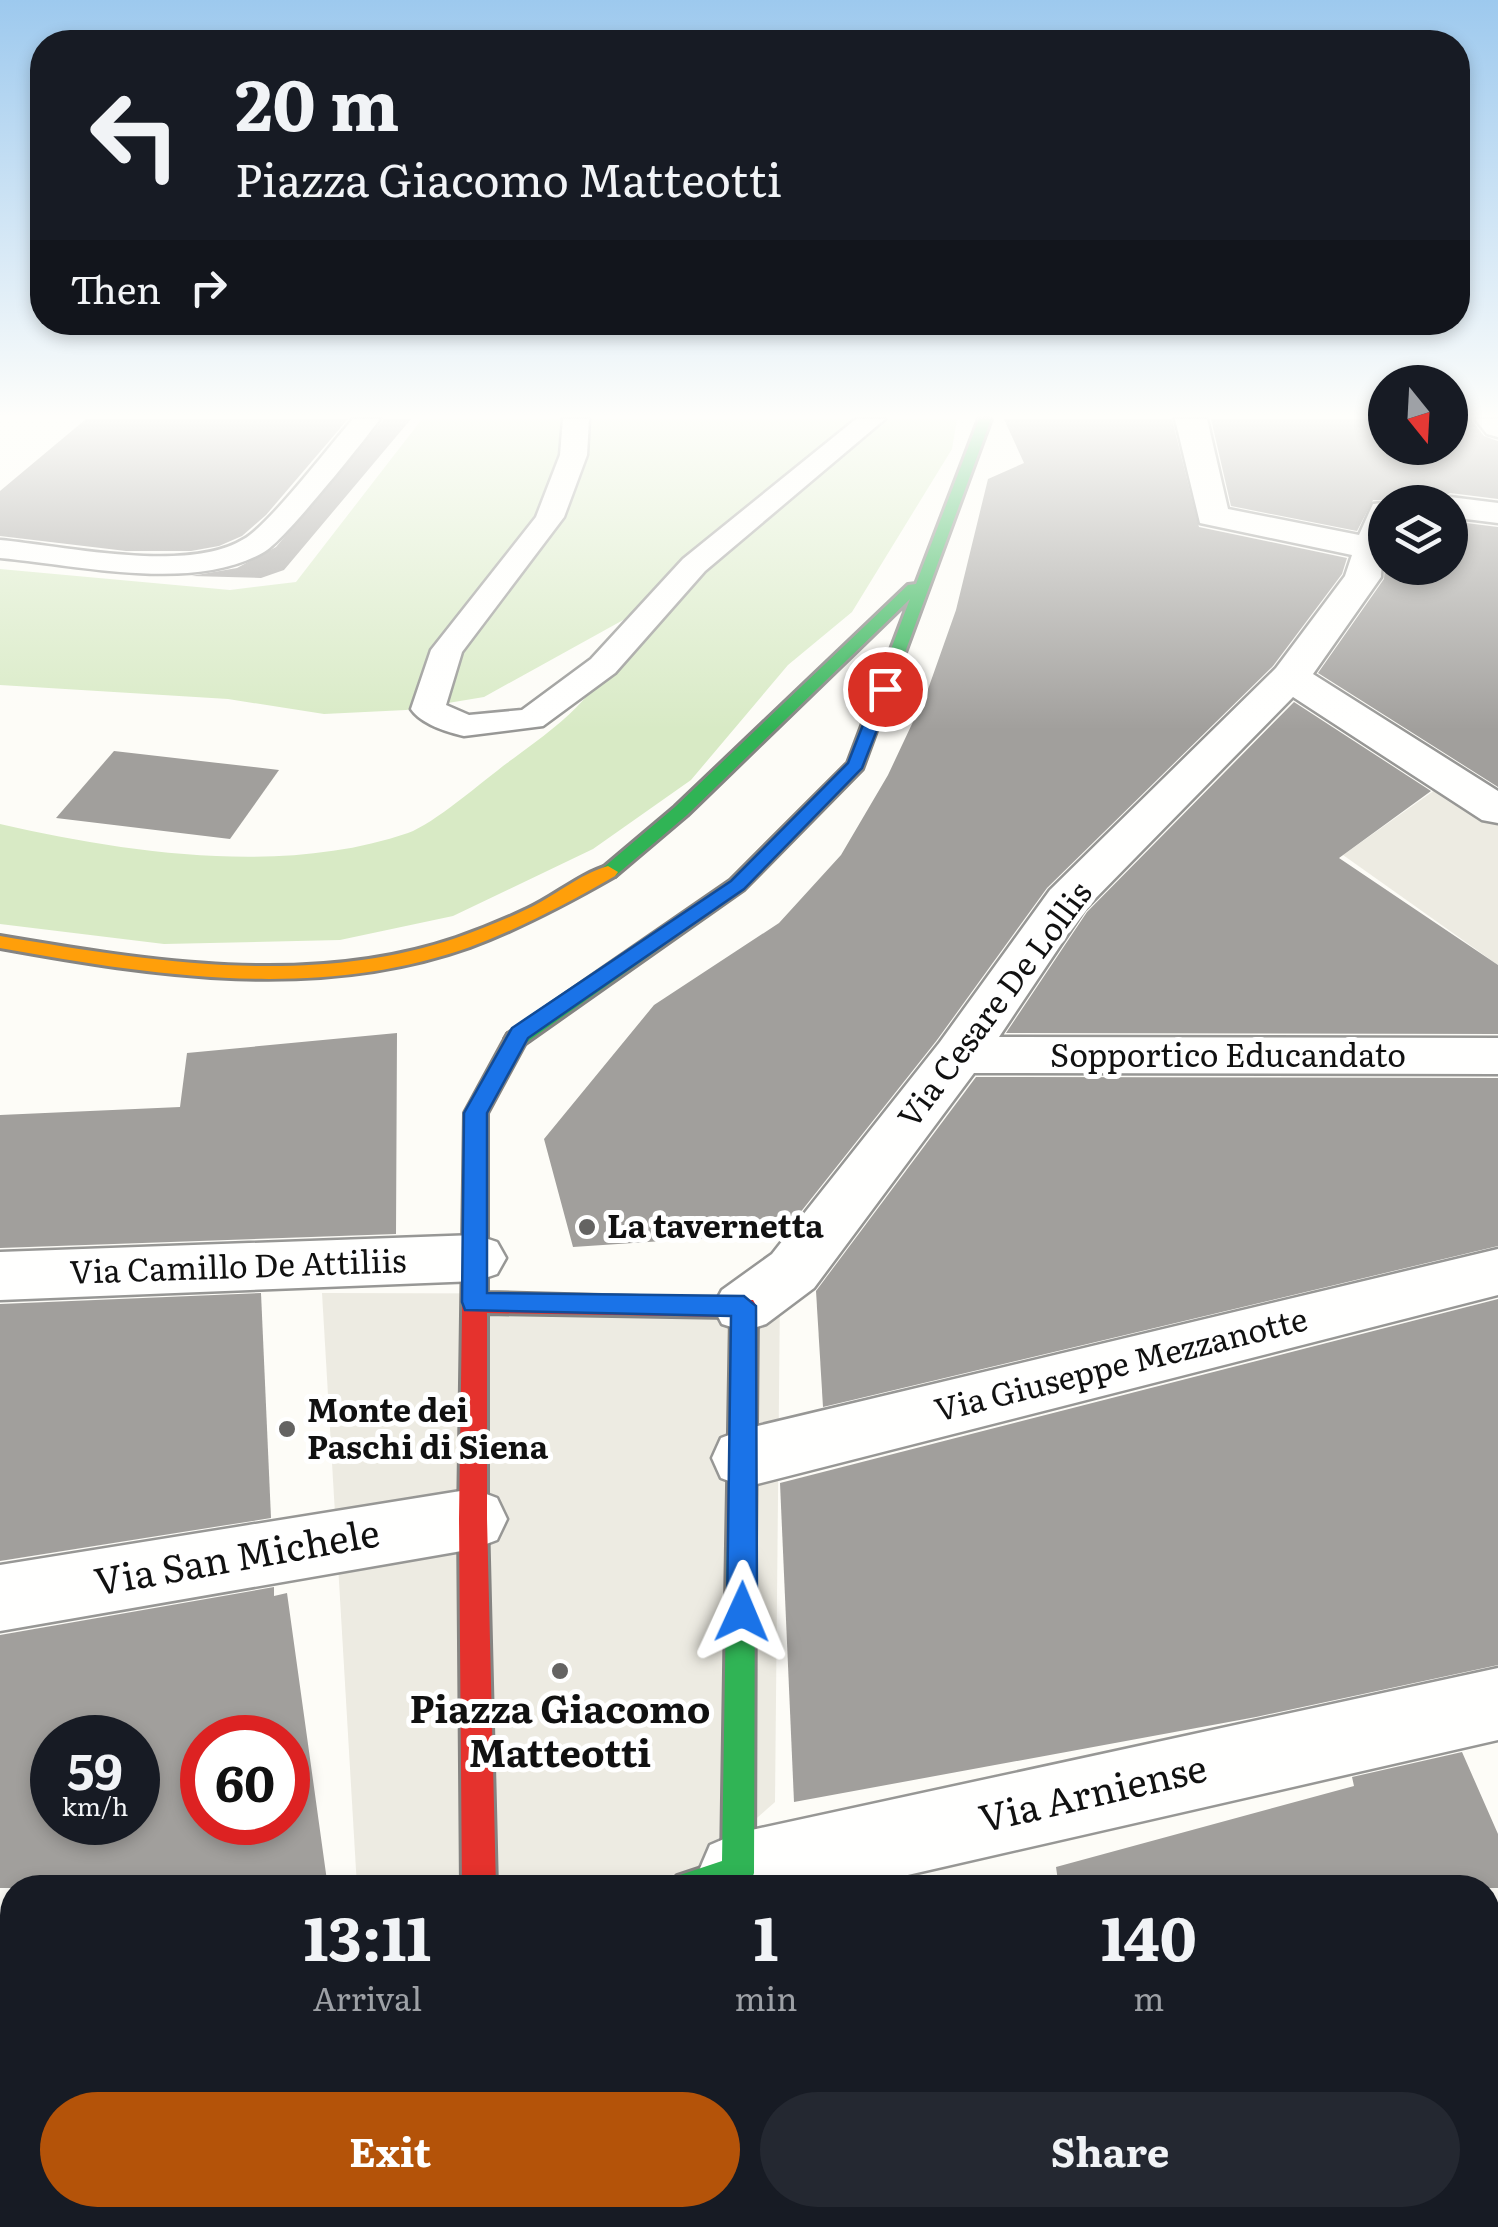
<!DOCTYPE html>
<html lang="en">
<head>
<meta charset="utf-8">
<style>
  body { margin:0; font-family:Literata,serif; background:#242831; color:#f1f3f6; height:100vh; display:flex; flex-direction:column; font-size:38px; white-space:nowrap }
  * { box-sizing:border-box; margin:0 }
  p { font-size:32px; color:#9ea1a6 }
  .icon { flex:none; width:55px; height:55px; fill:none; stroke:currentColor; stroke-width:2; stroke-linecap:round; stroke-linejoin:round }
  .map { position:relative; flex:1; overflow:hidden }
  .side { position:absolute; left:0px; top:1875px; width:1500px; height:352px; display:flex; flex-direction:column; background:#171b24; border-radius:40px 40px 0 0; box-shadow:0 5px 15px #0003 }
  .side>* { flex:none }
  .top-card { position:absolute; left:30px; top:30px; width:1440px; height:305px; border-radius:40px; box-shadow:0 5px 15px #0003; background:#171b24; color:#f1f3f6; overflow:hidden }
  .needle { width:65px; rotate:162deg }
  .buttons { position:absolute; left:1368px; top:365px; display:grid; gap:20px }
  .buttons a { display:grid; place-items:center; width:100px; height:100px; border-radius:50%; background:#171b24; box-shadow:0 5px 15px #0003; font-size:50px }
  .speed { position:absolute; left:30px; top:1715px; display:flex; gap:20px; font-size:50px; font-weight:700; text-align:center }
  .speed>* { display:grid; place-content:center; width:130px; height:130px; border-radius:50%; background:#171b24; box-shadow:0 5px 15px #0003; line-height:1 }
  .speed small { font-size:25px; font-weight:400 }
  .speed .limit { border:15px solid #d22; background:#fff; color:#111 }
  .pin { position:absolute; display:grid; place-items:center; width:85px; height:85px; color:#fff; margin:-42px; border:5px solid #fff; border-radius:50%; box-shadow:0 2px 10px #0007 }
  .me { position:absolute; width:110px; margin:-55px; rotate:1deg; stroke-linejoin:round; filter:drop-shadow(0 0 8px #0008) }
  .turn { display:flex; align-items:center; gap:35px; height:210px; padding:0 40px; font-size:45px }
  .turn .icon { width:130px; height:130px; stroke-width:2.5 }
  .turn b { display:block; font-size:70px; line-height:85px }
  .then { display:flex; align-items:center; height:95px; padding:0 40px; background:#0003; gap:20px; font-size:38px }
  .eta { display:flex; justify-content:space-evenly; align-items:center; height:170px; text-align:center }
  .eta b { font-size:60px; font-weight:700; line-height:70px }
  .cta { display:flex; gap:20px; margin-top:auto; padding:20px 40px }
  .cta a { flex:1; height:115px; border-radius:60px; background:#b45309; color:#fff; font-size:40px; font-weight:700; line-height:115px; text-align:center }
  .cta a+a { background:#242831; color:#f1f3f6 }
  .map>svg:first-child { display:block }
</style>
</head>
<body>
<div class="map">
<svg width="1498" height="2227" viewBox="0 0 1498 2227">
  <rect width="100%" height="100%" fill="#fdfcf7"/>
  <path fill="#d8eac5" d="M 422,419 L 957,419 L 952,449 L 852,612 L 788,665 L 691,780 L 593,849 L 453,916 L 340,940 L 164,944 L 0,924 L 0,824 C 127,853 283,876 408,833 C 436,823 487,777 514,758 C 569,718 608,688 625,619 L 484,697 L 406,710 L 324,714 L 228,699 L 0,685 L 0,569 L 230,590 L 296,582 Z"/>
  <g fill="#edebe2">
    <polygon points="1449,780 1498,810 1498,965 1343,855"/>
    <polygon points="322,1293 780,1294 775,1802 677,1888 357,1887"/>
  </g>
  <g fill="#a19f9c" fill-rule="evenodd">
    <polygon points="86,419 348,419 266,515 242,536 219,546 191,551 126,551 0,536 0,491"/>
    <polygon points="384,419 411,419 284,570 261,578 191,576 237,568 276,547"/>
    <polygon points="1004,419 1172,419 1199,527 1347,558 1342,574 1273,666 1047,888 937,1040 784,1233 573,1247 544,1139 654,1005 779,923 841,855 888,775 927,692 956,610 988,479 1024,463"/>
    <polygon points="1211,419 1385,419 1385,448 1450,448 1450,419 1471,419 1484,436 1498,441 1498,499 1450,493 1432,502 1373,500 1357,531 1231,506"/>
    <polygon points="1450,521 1498,527 1498,787 1318,673 1384,579 1385,568 1450,568"/>
    <polygon points="1294,702 1431,791 1339,858 1498,965 1498,1034 1006,1033 1087,912"/>
    <polygon points="114,751 279,770 230,839 56,818"/>
    <polygon points="397,1033 396,1234 0,1248 0,1115 180,1107 187,1053"/>
    <polygon points="976,1077 1498,1078 1498,1246 823,1407 816,1291"/>
    <polygon points="261,1293 271,1518 0,1561 0,1304"/>
    <polygon points="1498,1299 1498,1665 1256,1717 794,1802 780,1483"/>
    <path d="M 274,1587 L 274,1596 L 287,1593 L 328,1888 L 0,1888 L 0,1635 ZM 52,1738 L 138,1738 L 138,1822 L 52,1822 ZM 202,1738 L 288,1738 L 288,1822 L 202,1822 Z"/>
    <polygon points="1462,1752 1498,1834 1498,1888 1059,1888 1056,1867 1354,1786 1352,1777"/>
  </g>
  <g fill="none" stroke-linecap="round" stroke-linejoin="round">
    <defs>
      <g id="lane">
        <path d="M 353,419 L 380,419 C 363,442 284,541 264,552 C 194,593 78,565 0,558 L 0,540 C 66,546 187,574 244,539 C 270,524 330,445 353,419 Z"/>
        <path d="M 563,419 L 589,419 L 587,455 L 564,517 L 462,652 L 446,705 L 469,715 L 522,710 L 591,659 L 683,559 L 856,419 L 885,419 L 705,571 L 615,673 L 543,726 L 464,736 C 447,732 421,724 411,709 L 431,650 L 536,517 L 560,455 Z"/>
        <polygon points="228,2215 304,2215 305,2227 229,2227"/>
      </g>
      <g id="street">
        <polygon points="1175,419 1207,419 1228,509 1359,535 1373,504 1393,502 1385,502 1381,577 1313,674 1498,791 1498,823 1482,820 1293,697 1084,910 999,1037 1498,1038 1498,1074 974,1073 814,1288 766,1324 744,1331 722,1324 713,1307 722,1290 772,1254 940,1042 1050,890 1276,668 1345,576 1352,555 1200,523"/>
        <polygon points="1475,419 1498,419 1498,437 1487,434"/>
        <polygon points="1450,497 1498,503 1498,523 1450,517 1450,502 1436,502"/>
        <polygon points="476,1235 497,1242 506,1258 497,1274 476,1281 0,1300 0,1252"/>
        <polygon points="1498,1249 1498,1295 745,1487 721,1478 712,1458 721,1438 745,1429"/>
        <polygon points="473,1489 497,1498 507,1519 497,1540 473,1549 0,1631 0,1565"/>
        <polygon points="1498,1668 1498,1740 851,1888 699,1888 698,1873 710,1845 738,1833"/>
        <polygon points="757,2215 849,2215 851,2227 759,2227"/>
      </g>
      <g id="fast">
        <polygon points="979,419 991,419 862,769 744,889 524,1044 508,1044 505,1039 508,1034 730,881 848,763 910,599 687,815 615,876 601,876 598,872 675,807 908,585 916,584"/>
        <polygon points="741,1532 751,1536 755,1545 754,1873 750,1885 743,1888 673,1888 677,1876 722,1861 727,1545 731,1536"/>
        <polygon points="12,2081 12,2117 0,2121 0,2085"/>
      </g>
      <path id="slow" d="M 608,866 L 618,872 L 615,876 C 568,903 521,928 470,947 C 319,1001 154,976 0,948 L 0,936 C 148,961 309,988 456,938 C 479,930 504,920 527,909 C 554,897 579,874 608,866 Z"/>
      <polygon id="jam" points="516,1032 527,1039 487,1113 487,1293 753,1300 757,1307 755,1545 751,1554 741,1558 731,1554 727,1545 731,1317 487,1313 487,1519 496,1888 462,1888 459,1519 465,1113 508,1034"/>
    </defs>
    <use href="#lane" stroke="#979795" stroke-width="5"/>
    <use href="#street" stroke="#979795" stroke-width="5"/>
    <use href="#fast" stroke="#858482" stroke-width="6"/>
    <use href="#slow" stroke="#858482" stroke-width="6"/>
    <use href="#jam" stroke="#858482" stroke-width="6"/>
    <use href="#lane" fill="#fffffe" fill-rule="evenodd"/>
    <use href="#street" fill="#fffffe" fill-rule="evenodd"/>
    <use href="#fast" fill="#30b455" fill-rule="evenodd"/>
    <use href="#slow" fill="#ff9f0a" fill-rule="evenodd"/>
    <use href="#jam" fill="#e5322d" fill-rule="evenodd"/>
  </g>
  <linearGradient id="sky" x2="0" y2="1"><stop stop-color="#9dc9ee"/><stop offset="0.57" stop-color="#fefefb"/><stop offset="1" stop-color="#fefefb" stop-opacity="0"/></linearGradient>
  <rect width="1498" height="730" fill="url(#sky)"/>
  <polygon fill="#1a73e8" stroke="#114b97" stroke-width="2.5" points="885,684 893,689 862,768 744,889 528,1038 487,1113 487,1293 744,1296 756,1306 757,1612 752,1621 742,1625 732,1621 727,1612 731,1316 465,1310 462,1302 464,1113 512,1028 731,881 848,763 877,689"/>
  <g fill="#646362" stroke="#fff" stroke-width="4">
    <circle cx="587" cy="1227" r="10"/>
    <circle cx="287" cy="1429" r="10"/>
    <circle cx="560" cy="1671" r="10"/>
  </g>
  <g text-anchor="middle" stroke-width="10" stroke-linejoin="round" paint-order="stroke">
    <g font-size="32" fill="#111" stroke="#fff">
      <text transform="translate(995 1005) rotate(-53)" y="11">Via Cesare De Lollis</text>
      <text x="1228" y="1067">Sopportico Educandato</text>
      <text transform="translate(238 1267) rotate(-2)" y="11">Via Camillo De Attiliis</text>
      <text transform="translate(1121 1365) rotate(-14)" y="11">Via Giuseppe Mezzanotte</text>
    </g>
    <g font-size="32" font-weight="bold" fill="#111" stroke="#fff" text-anchor="start">
      <text x="607" y="1238">La tavernetta</text>
      <text x="307" y="1422">Monte dei<tspan x="307" dy="37">Paschi di Siena</tspan></text>
    </g>
    <g font-size="38" fill="#111" stroke="#fff">
      <text transform="translate(237 1558) rotate(-10)" y="13">Via San Michele</text>
      <text transform="translate(1093 1794) rotate(-13)" y="13">Via Arniense</text>
    </g>
    <g font-size="38" font-weight="bold" fill="#111" stroke="#fff">
      <text x="560" y="1723">Piazza Giacomo<tspan x="560" dy="44">Matteotti</tspan></text>
    </g>
  </g>
</svg>
<div class="buttons">
<a><svg class="needle" viewBox="-14 -14 28 28"><path d="M0-13l5 13h-10z" fill="#e53935"/><path d="M0 13l5-13h-10z" fill="#9ea1a6"/></svg></a>
<a><svg class="icon" aria-label="layers" viewBox="0 0 24 24"><path d="M12 4l9 5-9 5-9-5zM3 14l9 5 9-5"/></svg></a>
</div>
<div class="speed"><div>59<small>km/h</small></div><div class="limit">60</div></div>
<div class="pin" style="left:885px;top:689px;background:#d93025"><svg class="icon" aria-label="arrive" viewBox="0 0 24 24"><path d="M6 21V4h12l-3 4 3 4H6"/></svg></div>
<svg class="me" style="left:742px;top:1612px" viewBox="-20 -20 40 40"><path d="M0-17L14 15 0 8-14 15z" fill="#1a73e8" stroke="#fff" stroke-width="4"/></svg>
<div class="top-card">
<div class="turn"><svg class="icon" aria-label="left" viewBox="0 0 24 24"><path d="M17 20v-9H6M10 6l-5 5 5 5"/></svg><div><b>20 m</b>Piazza Giacomo Matteotti</div></div>
<div class="then">Then<svg class="icon" aria-label="right" viewBox="0 0 24 24"><path d="M7 20v-9h11M14 6l5 5-5 5"/></svg></div>
</div>
<section class="side">
<div class="eta">
<div><b>13:11</b><p>Arrival</p></div>
<div><b>1</b><p>min</p></div>
<div><b>140</b><p>m</p></div>
</div>
<div class="cta"><a>Exit</a><a>Share</a></div>
</section>
</div>
</body>
</html>
